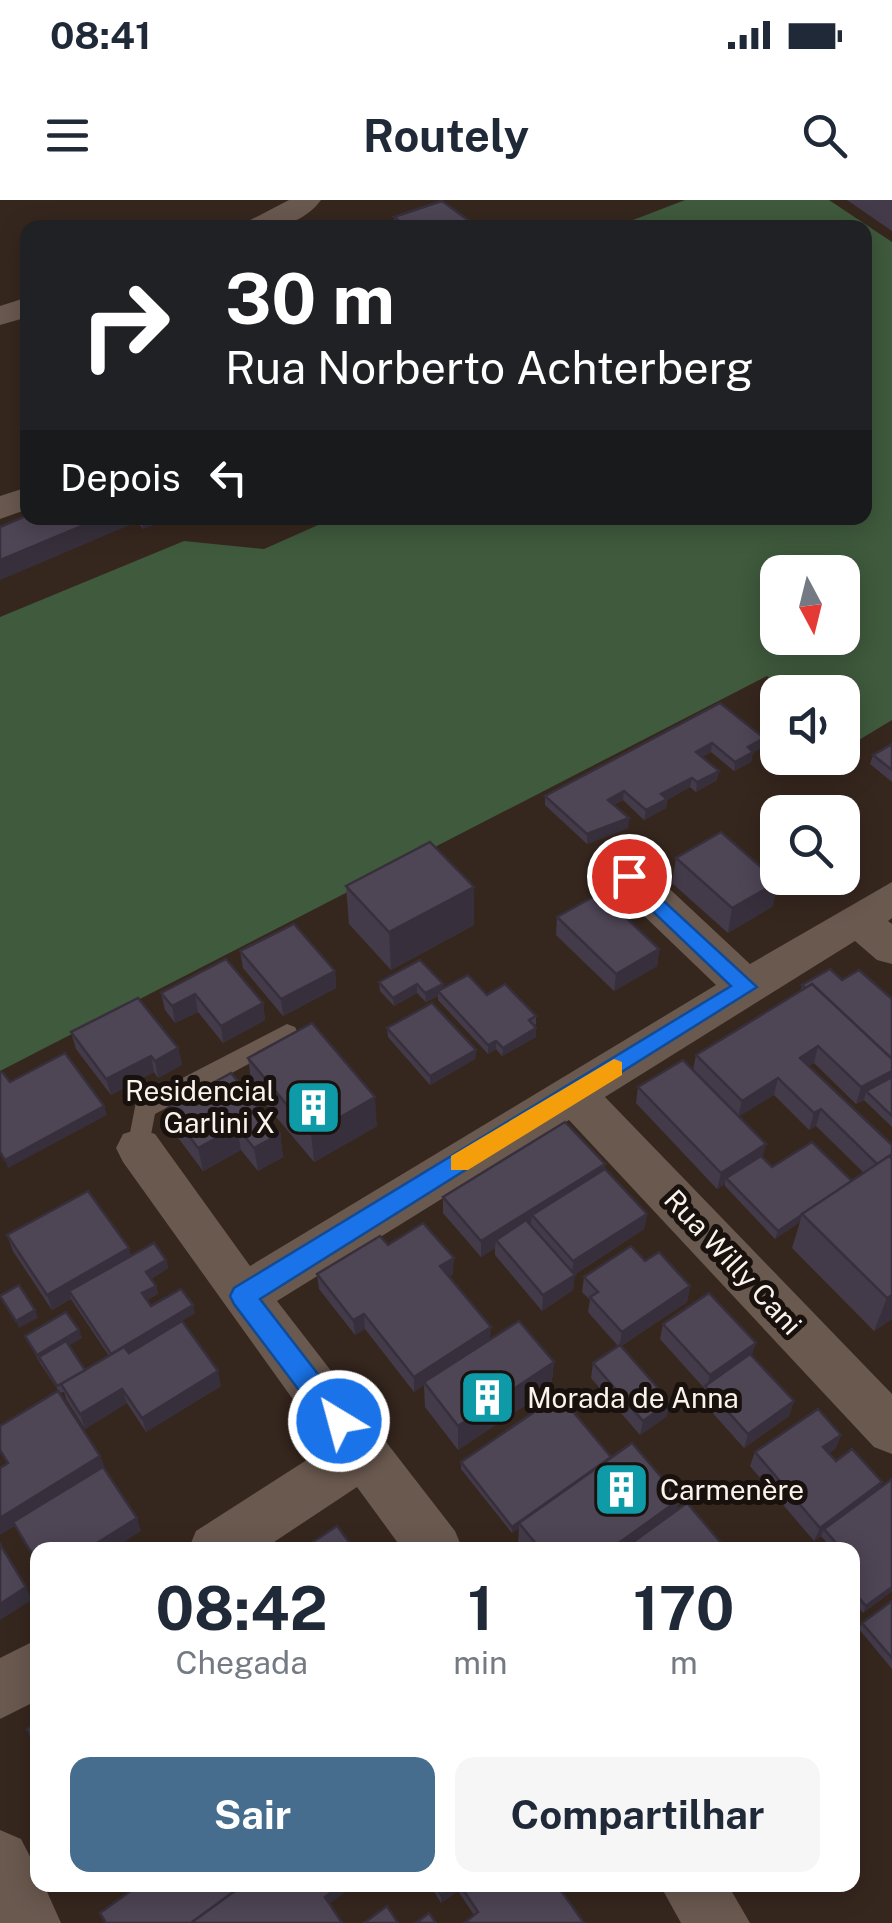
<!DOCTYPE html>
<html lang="pt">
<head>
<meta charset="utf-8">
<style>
  body { margin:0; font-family:"Public Sans",sans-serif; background:#f6f6f7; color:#1f2937; height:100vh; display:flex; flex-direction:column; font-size:38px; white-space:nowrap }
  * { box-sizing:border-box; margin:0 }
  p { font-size:32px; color:#747a83 }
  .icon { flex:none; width:55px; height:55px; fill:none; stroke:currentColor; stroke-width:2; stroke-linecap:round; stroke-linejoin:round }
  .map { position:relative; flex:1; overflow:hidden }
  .sheet { position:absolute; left:30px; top:1342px; width:830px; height:350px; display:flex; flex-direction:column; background:#fff; border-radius:20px; box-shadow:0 5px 25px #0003 }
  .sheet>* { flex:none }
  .banner { position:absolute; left:20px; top:20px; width:852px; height:305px; border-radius:20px; box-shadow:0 5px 25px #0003; background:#202124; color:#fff; overflow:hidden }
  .needle { width:65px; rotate:173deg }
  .buttons { position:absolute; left:760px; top:355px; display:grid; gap:20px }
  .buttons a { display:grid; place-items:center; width:100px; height:100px; border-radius:20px; background:#fff; box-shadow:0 5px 25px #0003; font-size:50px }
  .pin { position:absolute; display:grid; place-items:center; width:85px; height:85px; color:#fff; margin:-42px; border:5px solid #fff; border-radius:50%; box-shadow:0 2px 10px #0007 }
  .me { position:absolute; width:110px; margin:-55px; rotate:323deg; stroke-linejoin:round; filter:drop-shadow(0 0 8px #0008) }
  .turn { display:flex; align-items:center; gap:35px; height:210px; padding:0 40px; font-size:45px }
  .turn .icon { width:130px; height:130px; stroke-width:2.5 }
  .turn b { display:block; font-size:70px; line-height:85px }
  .then { display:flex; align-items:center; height:95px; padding:0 40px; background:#0003; gap:20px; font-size:38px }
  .eta { display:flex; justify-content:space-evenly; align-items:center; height:170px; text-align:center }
  .eta b { font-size:60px; font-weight:700; line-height:70px }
  .button { display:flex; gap:20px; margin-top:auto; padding:20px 40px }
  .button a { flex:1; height:115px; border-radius:20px; background:#466d8d; color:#fff; font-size:40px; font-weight:700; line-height:115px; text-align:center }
  .button a+a { background:#f6f6f7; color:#1f2937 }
  .status { display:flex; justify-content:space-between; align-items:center; height:70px; padding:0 50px; background:#fff; direction:ltr }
  .status svg { height:28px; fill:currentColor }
  header { display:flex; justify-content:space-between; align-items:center; height:130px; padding:0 40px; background:#fff; font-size:45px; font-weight:700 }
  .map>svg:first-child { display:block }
</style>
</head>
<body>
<div class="status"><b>08:41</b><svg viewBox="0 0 49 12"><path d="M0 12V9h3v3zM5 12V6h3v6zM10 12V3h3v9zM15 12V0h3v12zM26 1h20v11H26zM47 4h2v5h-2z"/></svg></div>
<header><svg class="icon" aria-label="menu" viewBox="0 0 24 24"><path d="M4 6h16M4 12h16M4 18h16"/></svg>Routely<svg class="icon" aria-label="search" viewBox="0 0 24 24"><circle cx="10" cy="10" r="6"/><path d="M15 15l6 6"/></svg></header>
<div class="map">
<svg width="892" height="1723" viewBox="0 0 892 1723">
  <rect width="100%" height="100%" fill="#36271e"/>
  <path fill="#3f5a3d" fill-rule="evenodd" d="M 685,0 L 829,0 L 892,42 L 892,520 L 849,546 L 843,540 L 842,492 L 787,492 L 767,476 L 0,871 L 0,417 L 184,341 L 264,349 L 334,318 L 865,318 L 865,28 L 615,27 ZM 778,372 L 842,372 L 842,438 L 778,438 Z"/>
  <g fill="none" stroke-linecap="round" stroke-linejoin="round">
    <polygon fill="#6a594f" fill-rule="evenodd" points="287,824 295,827 298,833 295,839 155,914 147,955 139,958 131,955 127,948 136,902"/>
    <g fill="#6a594f" fill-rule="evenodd">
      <path d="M 289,0 L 321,0 C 299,29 268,28 235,28 Z"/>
      <polygon points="28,97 28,117 0,125 0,106"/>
      <polygon points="28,287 28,309 0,319 0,296"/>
      <polygon points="629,661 644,665 750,764 892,682 892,718 888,721 892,724 892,764 877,760 855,741 605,897 892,1194 892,1254 874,1247 569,920 277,1101 455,1331 463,1350 403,1350 357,1287 262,1350 188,1350 196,1331 327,1247 123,962 116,948 123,934 139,929 155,934 250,1066 716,785 614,687 608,676 614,665"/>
      <polygon points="38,1439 38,1500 0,1519 0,1458"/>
      <polygon points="0,1630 21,1639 38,1672 38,1685 44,1685 61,1723 0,1723"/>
      <polygon points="660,1685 728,1685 750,1723 681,1723"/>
    </g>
  </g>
  <g fill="#433b49" fill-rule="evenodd">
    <polygon points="847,0 892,0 892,31"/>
    <polygon points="394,17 472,23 472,28 394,28"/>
    <polygon points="28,318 169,318 143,329 137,322"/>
    <polygon points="720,503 762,548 753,552 751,562 734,571 711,552 702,557 717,580 696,592 690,587 667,600 666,608 644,620 623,600 614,605 628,628 587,644 545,605 545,596"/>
    <polygon points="892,544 892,582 870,564 873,555"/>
    <polygon points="676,658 773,706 728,733 672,683"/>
    <polygon points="346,686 474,687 474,725 391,770 349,724"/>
    <polygon points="557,717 659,749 657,766 614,791 556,735"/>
    <polygon points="240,751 335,771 336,788 283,816 243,768"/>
    <polygon points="226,759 263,803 265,820 223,843 198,812 175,823 165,810 161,793"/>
    <path d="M 842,780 L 892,799 L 892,927 L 864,900 L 856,904 L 814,863 L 809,866 L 892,945 L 892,1119 L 874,1131 L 792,1048 L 800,1022 L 775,1039 L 725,986 L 725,984 L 717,989 L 636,903 L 638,887 L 693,870 L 696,855 L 801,791 L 802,785 ZM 774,895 L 809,930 L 816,926 L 864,973 L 852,981 L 772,967 L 763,958 L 739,916 Z"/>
    <polygon points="379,782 443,784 443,788 487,795 536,816 536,824 534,826 536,837 502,856 496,849 488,854 438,800 438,796 426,802 417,793 394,806 380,791"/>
    <polygon points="387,828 476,850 475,859 430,885 388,837"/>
    <polygon points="71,832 178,848 182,865 158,878 154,872 111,895 76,849"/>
    <polygon points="248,858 377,926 314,962 252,888"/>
    <polygon points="168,908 280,934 283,957 258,971 241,950 203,971 173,931"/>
    <polygon points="605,964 604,970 647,1014 644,1029 574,1075 573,1090 542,1111 495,1055 495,1048 481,1057 443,1013 443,997"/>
    <polygon points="7,1035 166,1060 168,1068 151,1079 156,1086 158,1094 147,1100 151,1106 195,1113 128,1153 221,1186 146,1232 127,1203 85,1229 66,1199 64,1192 60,1193 40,1163 25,1136 82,1138 69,1145 85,1170 109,1156 71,1099 52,1110 13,1051"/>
    <polygon points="388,1045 453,1074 449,1077 490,1139 554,1162 551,1188 458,1250 425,1207 424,1185 414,1192 365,1129 355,1135 319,1089 317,1074"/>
    <polygon points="645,1061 690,1086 687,1102 621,1146 670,1202 666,1217 640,1235 591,1178 593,1163 618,1146 588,1112 590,1100 582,1092 584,1077"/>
    <polygon points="663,1124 752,1156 794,1201 789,1216 744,1248 701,1200 704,1188 660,1139"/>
    <polygon points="841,1235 835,1249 829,1253 836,1261 882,1282 879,1289 892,1279 892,1391 863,1413 852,1400 852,1350 833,1350 821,1336 814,1341 750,1266 755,1252"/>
    <polygon points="611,1257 727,1350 524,1350 518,1342 519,1328 512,1333 461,1269 461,1262"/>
    <polygon points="892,1401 892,1469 859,1429 862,1423"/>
    <polygon points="430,1685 557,1685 474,1715 458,1691 441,1703"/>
  </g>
  <g fill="#37303c">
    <polygon points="101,318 136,318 137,322 0,380 0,360"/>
    <polygon points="141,318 169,318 143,329"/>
    <polygon points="764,538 762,548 753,552 751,562 734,571 735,562 748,547"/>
    <polygon points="712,543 711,552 695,561 696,552"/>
    <polygon points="719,571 717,580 696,592 697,582"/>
    <polygon points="692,578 690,587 667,600 666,608 644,620 646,610 661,594"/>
    <polygon points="624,591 623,600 607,609 608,600"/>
    <polygon points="629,618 628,628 587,644 587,634"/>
    <polygon points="778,682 773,706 728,733 732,708"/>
    <polygon points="474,687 474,725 391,770 389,732"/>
    <polygon points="659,749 657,766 614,791 616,774"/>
    <polygon points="335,771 336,788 283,816 281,799"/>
    <polygon points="417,784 417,793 394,806 393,798"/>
    <polygon points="443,784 443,793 438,791 438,796 426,802 425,793"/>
    <polygon points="195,794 198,812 175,823 172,806"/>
    <polygon points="263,803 265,820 223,843 221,826"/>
    <polygon points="536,828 536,837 502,856 503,848"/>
    <polygon points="496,841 496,849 488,854 488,845"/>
    <polygon points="818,846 814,863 795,874 800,858"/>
    <polygon points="178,848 182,865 158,878 155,861"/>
    <polygon points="476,850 475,859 430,885 430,876"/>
    <polygon points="151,856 154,872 111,895 106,879"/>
    <polygon points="892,871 892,884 866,891 864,900 856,904 861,887"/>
    <polygon points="778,878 774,895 738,917 742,901"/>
    <polygon points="375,897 377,926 314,962 311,934"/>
    <polygon points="104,906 107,915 8,968 5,960"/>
    <polygon points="821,909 816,926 809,930 814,913"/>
    <polygon points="237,927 241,950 203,971 198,948"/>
    <polygon points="280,934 283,957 258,971 254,948"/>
    <polygon points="766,944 762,960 726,978 725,984 717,989 721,973"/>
    <polygon points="605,964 603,980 532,1015 531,1025 500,1045 496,1040 495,1048 481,1057 481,1041"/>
    <polygon points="647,1014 644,1029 572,1076 573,1061"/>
    <polygon points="802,1014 800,1022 775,1039 778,1031"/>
    <polygon points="129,1048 133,1064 69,1091 71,1099 52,1110 47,1095"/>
    <polygon points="454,1058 453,1074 440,1082 440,1066"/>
    <polygon points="166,1060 168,1068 148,1080 146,1072"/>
    <polygon points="575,1075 573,1090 542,1111 543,1095"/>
    <polygon points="156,1086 158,1094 144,1101 142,1093"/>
    <polygon points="690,1086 687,1102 619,1147 622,1132"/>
    <polygon points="892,1095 892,1119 874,1131 887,1098"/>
    <polygon points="193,1105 195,1113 113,1162 111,1154"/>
    <polygon points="35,1110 38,1118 19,1128 16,1121"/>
    <polygon points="364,1114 365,1129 355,1135 353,1120"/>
    <polygon points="491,1127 490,1142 424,1182 424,1185 414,1192 414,1177"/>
    <polygon points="79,1130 82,1138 42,1162 39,1157 40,1163 37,1155"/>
    <polygon points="756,1143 751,1158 706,1190 710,1175"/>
    <polygon points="554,1162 551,1188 458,1250 458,1226"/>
    <polygon points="218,1171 221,1186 146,1232 142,1218"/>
    <polygon points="122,1189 127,1203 85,1229 80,1214"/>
    <polygon points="794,1201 789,1216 744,1248 748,1234"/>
    <polygon points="670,1202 666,1217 640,1235 643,1221"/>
    <polygon points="841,1235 835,1249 818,1261 823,1247"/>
    <polygon points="100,1256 106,1270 0,1335 0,1318"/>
    <polygon points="609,1264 519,1323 519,1328 512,1333 512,1327"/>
    <polygon points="882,1282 876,1296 824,1329 821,1336 814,1341 820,1328"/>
    <polygon points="680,1299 675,1318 631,1350 609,1350"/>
    <polygon points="137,1318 141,1331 112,1350 86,1350"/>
    <polygon points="26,1387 32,1400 0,1420 0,1404"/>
    <polygon points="892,1387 892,1391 863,1413 866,1406"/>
    <polygon points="342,1685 355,1685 328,1705 325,1697"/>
    <polygon points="454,1685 458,1685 458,1691 441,1703 441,1695"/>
  </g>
  <g fill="#4e4555" stroke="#37303c" stroke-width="2.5">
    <polygon points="442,1 472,23 459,28 408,28 394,17"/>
    <polygon points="28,315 28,318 101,318 0,360 0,327"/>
    <polygon points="720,503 764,538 748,547 753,552 735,562 712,543 696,552 719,571 697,582 692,578 661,594 667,599 646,610 624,591 608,600 629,618 587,634 545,596"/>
    <polygon points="892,544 892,570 873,555"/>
    <polygon points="721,632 778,682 732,708 676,658"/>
    <polygon points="430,642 474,687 389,732 346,686"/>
    <polygon points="600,693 659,749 616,774 557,717"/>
    <polygon points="294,724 335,771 281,799 240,751"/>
    <polygon points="226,759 263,803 221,826 195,794 172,806 161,793"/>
    <polygon points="420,760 443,784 425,793 417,784 393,798 379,782"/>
    <polygon points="830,769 842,780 859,770 892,799 892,859 812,784 806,788 802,785"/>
    <polygon points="468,775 487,795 505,784 536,816 529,820 536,828 503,848 496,841 488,845 438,791"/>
    <polygon points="812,784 892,859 892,871 861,887 818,846 800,858 892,945 892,954 877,964 821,909 814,913 778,878 742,901 696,855"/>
    <polygon points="138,798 178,848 155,861 151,856 106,879 71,832"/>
    <polygon points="432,803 476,850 430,876 387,828"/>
    <polygon points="312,823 375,897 311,934 248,858"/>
    <polygon points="65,853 104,906 5,960 0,952 0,873 2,872 10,882"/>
    <polygon points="683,860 766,944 721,973 638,887"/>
    <polygon points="231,873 280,934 254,948 237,927 198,948 168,908"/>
    <polygon points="892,877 892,916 866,891"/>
    <polygon points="565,922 605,964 481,1041 443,997"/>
    <polygon points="812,942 852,981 778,1031 726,978 761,956 772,967"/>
    <polygon points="889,956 892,959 892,1095 887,1098 802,1014"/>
    <polygon points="605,969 647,1014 573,1061 532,1015"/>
    <polygon points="88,991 129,1048 47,1095 7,1035"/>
    <polygon points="526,1020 575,1075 543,1095 496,1040"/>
    <polygon points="423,1023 454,1058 440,1066 491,1127 414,1177 364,1114 353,1120 317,1074 380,1036 388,1045"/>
    <polygon points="154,1043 166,1060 146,1072 156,1086 142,1093 151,1106 181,1089 193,1105 111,1154 69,1091"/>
    <polygon points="631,1046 645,1061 659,1052 690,1086 622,1132 590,1097 598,1092 584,1077"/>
    <polygon points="19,1085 35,1110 16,1121 0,1096"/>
    <polygon points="709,1093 756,1143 710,1175 663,1124"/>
    <polygon points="66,1112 79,1130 37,1155 25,1136"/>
    <polygon points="182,1121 218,1171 142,1218 122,1189 80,1214 61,1184 124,1147 129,1153"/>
    <polygon points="519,1121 554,1162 458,1226 424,1182"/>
    <polygon points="66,1141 85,1170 57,1186 39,1157"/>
    <polygon points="620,1145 670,1202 643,1221 593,1163"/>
    <polygon points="750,1154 794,1201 748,1234 705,1186"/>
    <polygon points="58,1191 100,1256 0,1318 0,1268 8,1263 0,1250 0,1226"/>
    <polygon points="559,1195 611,1257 512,1327 461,1262"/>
    <polygon points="818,1209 841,1235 823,1247 836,1261 852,1249 882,1282 820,1328 755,1252"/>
    <polygon points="632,1243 680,1299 609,1350 541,1350 519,1323"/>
    <polygon points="103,1267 137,1318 86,1350 38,1350 38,1364 13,1322"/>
    <polygon points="892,1279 892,1387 866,1406 852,1390 852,1350 842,1350 824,1329"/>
    <polygon points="687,1303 727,1350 622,1350"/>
    <polygon points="337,1326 354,1349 361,1344 365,1350 301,1350"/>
    <polygon points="0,1344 26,1387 0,1404"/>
    <polygon points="892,1401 892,1458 862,1423"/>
    <polygon points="38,1523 38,1548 27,1529"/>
    <polygon points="139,1685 243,1685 191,1723 106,1723 100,1713"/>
    <polygon points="243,1685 342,1685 325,1697 342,1723 191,1723"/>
    <polygon points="435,1685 454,1685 441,1695"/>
    <polygon points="460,1685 557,1685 584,1723 464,1723 478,1712"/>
    <polygon points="387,1706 398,1723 364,1723"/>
    <polygon points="429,1713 436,1723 416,1723"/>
  </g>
  <polygon fill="#1a73e8" stroke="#114b97" stroke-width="2.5" points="629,669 757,787 260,1099 348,1213 352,1221 348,1230 339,1233 329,1230 234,1104 230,1096 234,1088 731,786 622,682 622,671"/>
  <polygon fill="#f59e0b" points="614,859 622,862 622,875 468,970 451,970 451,956"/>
  <defs>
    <symbol id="building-square" viewBox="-11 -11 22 22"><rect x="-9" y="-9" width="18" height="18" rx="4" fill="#0f9aa8" stroke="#18110e"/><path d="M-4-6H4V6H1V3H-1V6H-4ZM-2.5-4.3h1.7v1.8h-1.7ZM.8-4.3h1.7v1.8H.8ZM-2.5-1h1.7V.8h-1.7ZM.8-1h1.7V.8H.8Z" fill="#fff"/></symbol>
  </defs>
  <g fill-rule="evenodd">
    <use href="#building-square" x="282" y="876" width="63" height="63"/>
    <use href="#building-square" x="456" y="1166" width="63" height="63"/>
    <use href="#building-square" x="590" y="1258" width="63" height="63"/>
  </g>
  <g text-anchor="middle" stroke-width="10" stroke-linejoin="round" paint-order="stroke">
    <g font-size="28" fill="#fcf2ec" stroke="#18110e" text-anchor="start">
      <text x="275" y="901" text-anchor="end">Residencial<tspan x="275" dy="32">Garlini X</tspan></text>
      <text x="527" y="1208">Morada de Anna</text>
      <text x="660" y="1300">Carmenère</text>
    </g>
    <g font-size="28" fill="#fcf2ec" stroke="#18110e">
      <text transform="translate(733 1062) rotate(47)" y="10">Rua Willy Cani</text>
    </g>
  </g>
</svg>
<div class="buttons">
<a><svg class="needle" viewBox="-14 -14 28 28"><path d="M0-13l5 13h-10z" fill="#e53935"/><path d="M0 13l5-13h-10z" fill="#747a83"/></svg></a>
<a><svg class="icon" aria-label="sound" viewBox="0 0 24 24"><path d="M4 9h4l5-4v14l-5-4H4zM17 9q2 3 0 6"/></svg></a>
<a><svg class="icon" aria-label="search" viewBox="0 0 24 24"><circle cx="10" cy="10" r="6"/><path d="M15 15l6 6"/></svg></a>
</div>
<div class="pin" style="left:629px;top:676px;background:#d93025"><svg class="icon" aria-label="arrive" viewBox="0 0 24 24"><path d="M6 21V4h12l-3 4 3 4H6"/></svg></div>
<svg class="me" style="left:339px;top:1221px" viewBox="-20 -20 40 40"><circle r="17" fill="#1a73e8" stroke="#fff" stroke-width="3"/><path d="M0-11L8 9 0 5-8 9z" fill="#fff"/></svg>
<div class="banner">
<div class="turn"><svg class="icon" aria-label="right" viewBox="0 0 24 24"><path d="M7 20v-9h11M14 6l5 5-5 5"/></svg><div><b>30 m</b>Rua Norberto Achterberg</div></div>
<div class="then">Depois<svg class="icon" aria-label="left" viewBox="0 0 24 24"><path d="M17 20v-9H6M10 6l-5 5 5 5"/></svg></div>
</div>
<section class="sheet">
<div class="eta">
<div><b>08:42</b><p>Chegada</p></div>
<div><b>1</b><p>min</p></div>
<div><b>170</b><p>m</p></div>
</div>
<div class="button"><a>Sair</a><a>Compartilhar</a></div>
</section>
</div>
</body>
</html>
